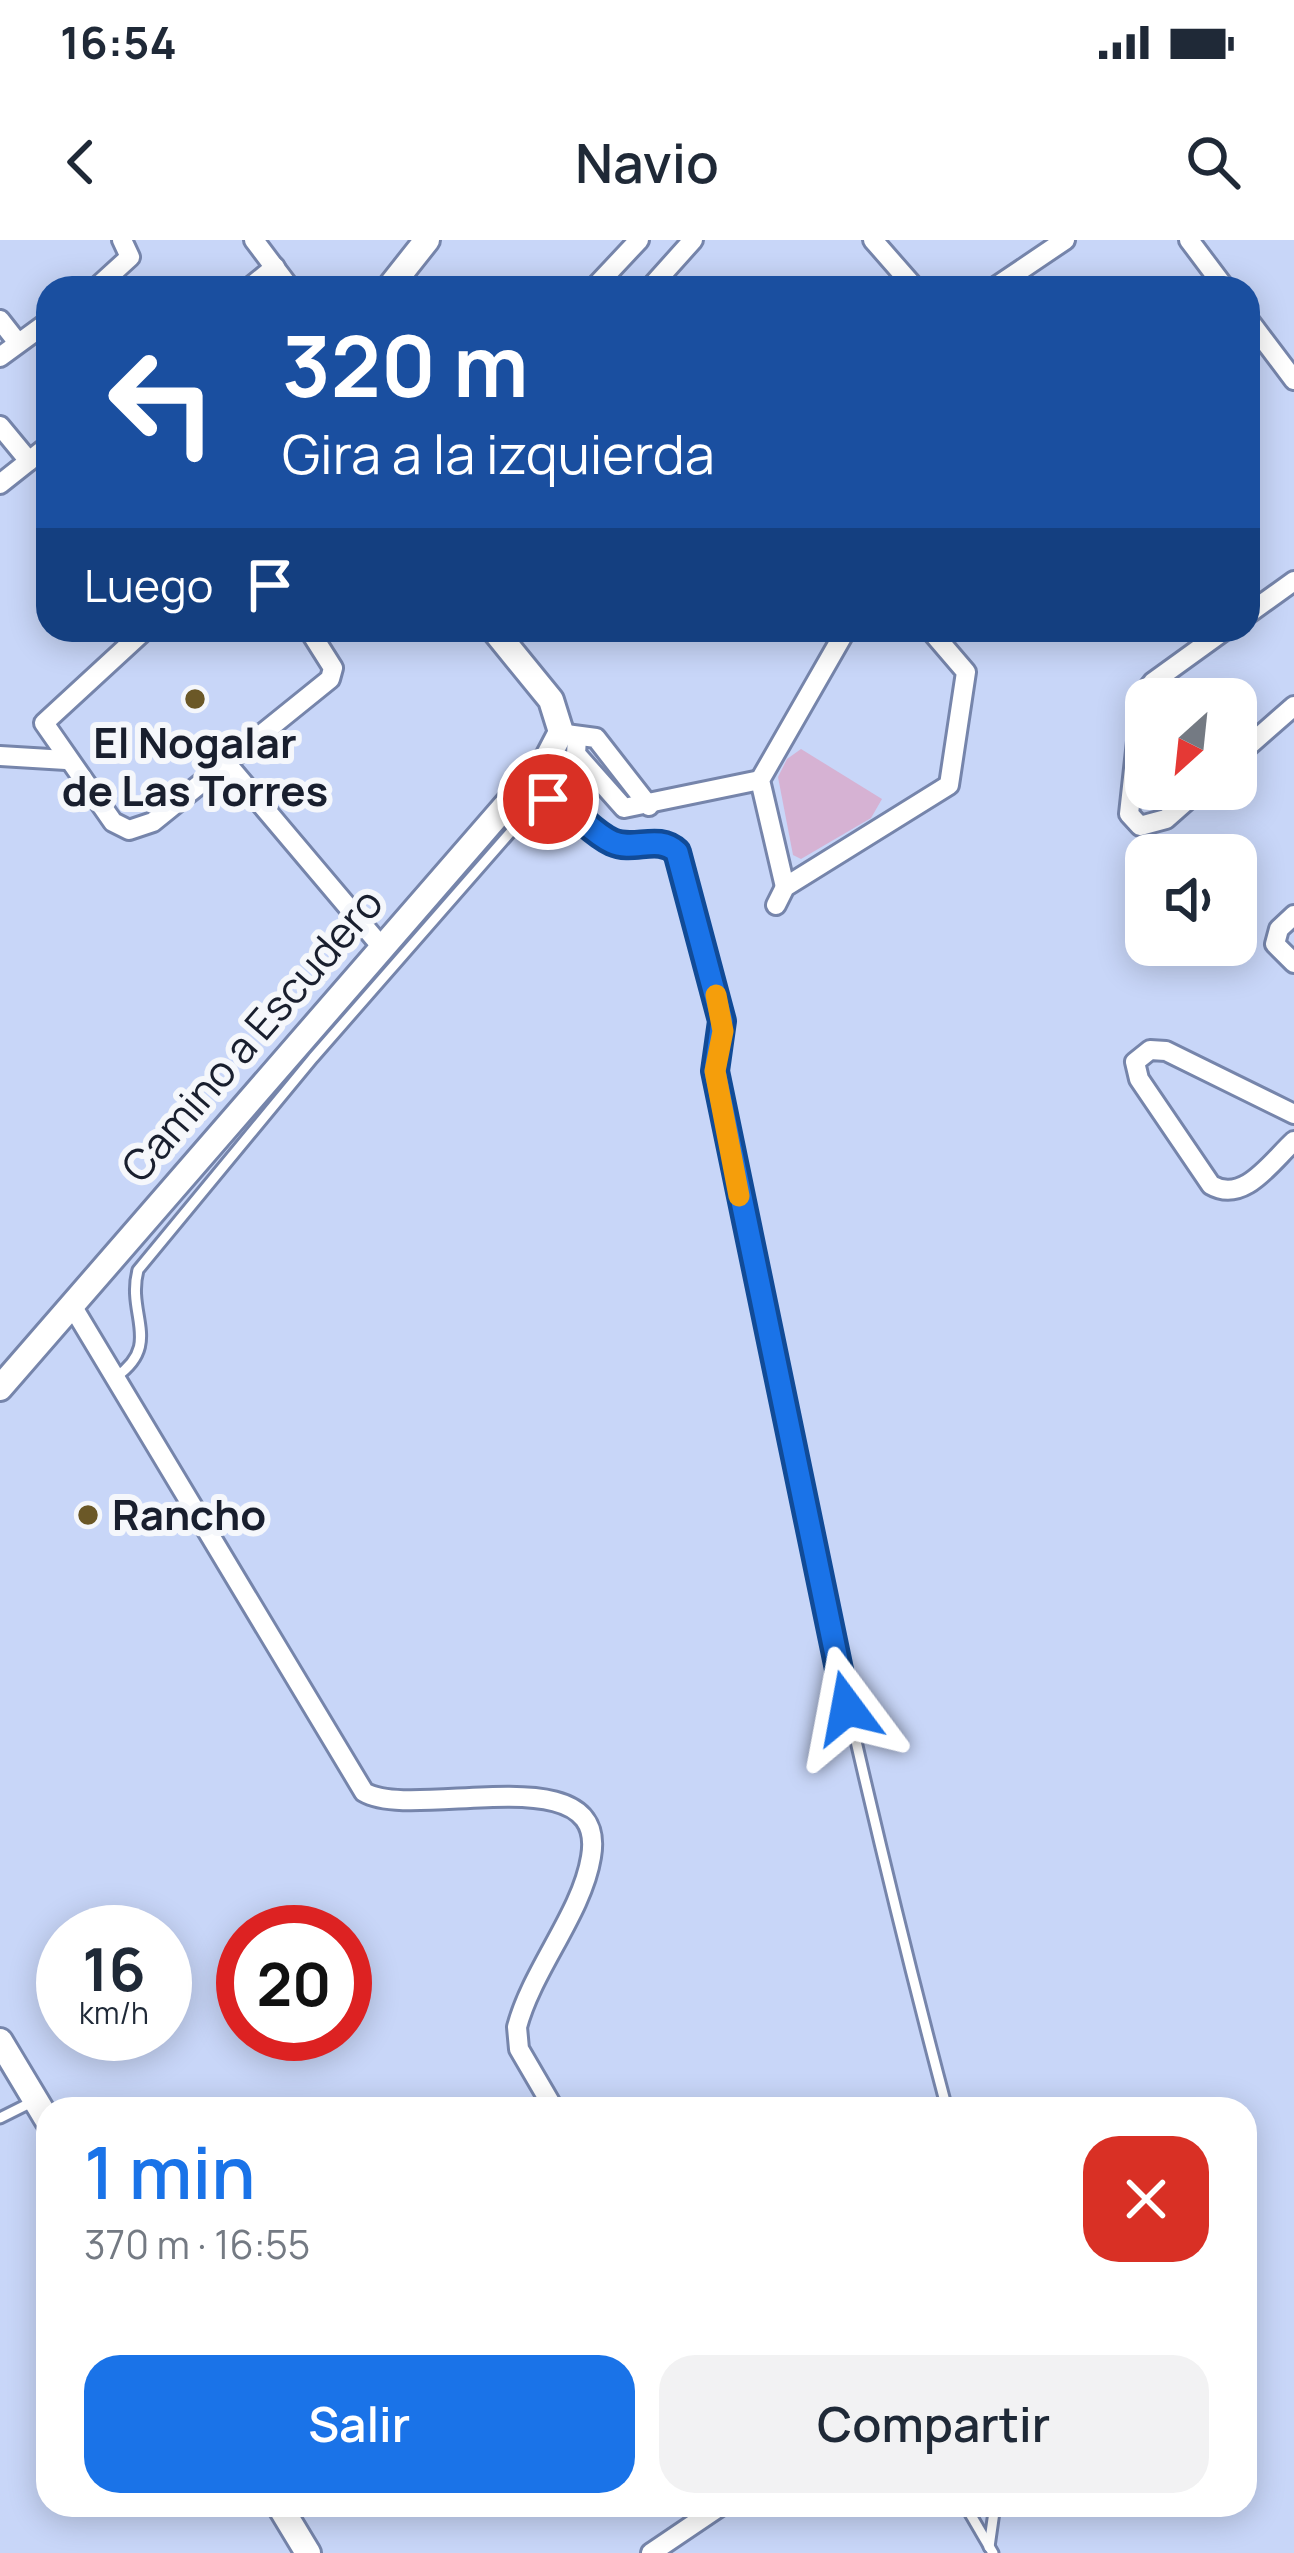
<!DOCTYPE html>
<html lang="es">
<head>
<meta charset="utf-8">
<style>
  body { margin:0; font-family:Manrope,sans-serif; background:#f2f2f3; color:#1f2937; height:100vh; display:flex; flex-direction:column; font-size:45px; white-space:nowrap }
  * { box-sizing:border-box; margin:0 }
  p { font-size:39px; color:#747a83 }
  .icon { flex:none; width:66px; height:66px; fill:none; stroke:currentColor; stroke-width:2; stroke-linecap:round; stroke-linejoin:round }
  .map { position:relative; flex:1; overflow:hidden }
  .details { position:absolute; left:36px; top:1857px; width:1221px; height:420px; display:flex; flex-direction:column; background:#fff; border-radius:36px; box-shadow:0 6px 30px #0003 }
  .details>* { flex:none }
  .guide { position:absolute; left:36px; top:36px; width:1224px; height:366px; border-radius:36px; box-shadow:0 6px 30px #0003; background:#1a4fa0; color:#fff; overflow:hidden }
  .needle { width:78px; rotate:207deg }
  .tools { position:absolute; left:1125px; top:438px; display:grid; gap:24px }
  .tools a { display:grid; place-items:center; width:132px; height:132px; border-radius:24px; background:#fff; box-shadow:0 6px 30px #0003; font-size:60px }
  .speed { position:absolute; left:36px; top:1665px; display:flex; gap:24px; font-size:60px; font-weight:700; text-align:center }
  .speed>* { display:grid; place-content:center; width:156px; height:156px; border-radius:50%; background:#fff; box-shadow:0 6px 30px #0003; line-height:1 }
  .speed small { font-size:30px; font-weight:400 }
  .speed .limit { border:18px solid #d22; background:#fff; color:#111 }
  .pin { position:absolute; display:grid; place-items:center; width:102px; height:102px; color:#fff; margin:-51px; border:6px solid #fff; border-radius:50%; box-shadow:0 3px 12px #0007 }
  .me { position:absolute; width:132px; margin:-66px; rotate:347deg; stroke-linejoin:round; filter:drop-shadow(0 0 9px #0008) }
  .turn { display:flex; align-items:center; gap:42px; height:252px; padding:0 48px; font-size:54px }
  .turn .icon { width:156px; height:156px; stroke-width:2.5 }
  .turn b { display:block; font-size:84px; line-height:102px }
  .then { display:flex; align-items:center; height:114px; padding:0 48px; background:#0003; gap:24px; font-size:45px }
  .round { display:grid; place-items:center; flex:none; width:126px; height:126px; border-radius:36px; background:#f2f2f3 }
  .overview { display:flex; align-items:center; justify-content:space-between; height:204px; padding:0 48px }
  h1 { font-size:72px; font-weight:600; line-height:90px; color:#1a73e8 }
  .button { display:flex; gap:24px; margin-top:auto; padding:24px 48px }
  .button a { flex:1; height:138px; border-radius:36px; background:#1a73e8; color:#fff; font-size:48px; font-weight:600; line-height:138px; text-align:center }
  .button a+a { background:#f2f2f3; color:#1f2937 }
  .status { display:flex; justify-content:space-between; align-items:center; height:84px; padding:0 60px; background:#fff; direction:ltr }
  .status svg { height:33px; fill:currentColor }
  header { display:flex; justify-content:space-between; align-items:center; height:156px; padding:0 48px; background:#fff; font-size:54px; font-weight:600 }
  .map>svg:first-child { display:block }
</style>
</head>
<body>
<div class="status"><b>16:54</b><svg viewBox="0 0 49 12"><path d="M0 12V9h3v3zM5 12V6h3v6zM10 12V3h3v9zM15 12V0h3v12zM26 1h20v11H26zM47 4h2v5h-2z"/></svg></div>
<header><svg class="icon" aria-label="back" viewBox="0 0 24 24"><path d="M15 5l-7 7 7 7"/></svg>Navio<svg class="icon" aria-label="search" viewBox="0 0 24 24"><circle cx="10" cy="10" r="6"/><path d="M15 15l6 6"/></svg></header>
<div class="map">
<svg width="1294" height="2313" viewBox="0 0 1294 2313">
  <rect width="100%" height="100%" fill="#c8d6f8"/>
  <polygon fill="#d6b2d3" points="801,509 882,559 871,578 801,619 793,615 778,537 787,519"/>
  <g fill="none" stroke-linecap="round" stroke-linejoin="round">
    <defs>
      <g id="lane">
        <path d="M 116,1137 C 163,1104 126,1075 138,1030 L 313,818 L 536,563 L 561,563 L 619,605 L 670,605 L 677,612 L 722,781 L 715,831 C 783,1180 856,1526 947,1869"/>
        <polyline points="0,1878 36,1860"/>
        <polyline points="965,2265 993,2313"/>
        <polyline points="989,2307 995,2265"/>
      </g>
      <g id="street">
        <polyline points="254,0 290,48"/>
        <polyline points="873,0 915,48"/>
        <polyline points="1189,0 1225,48"/>
        <polyline points="96,48 130,17 122,0"/>
        <polyline points="249,48 275,27"/>
        <polyline points="594,48 639,0"/>
        <polyline points="650,48 693,0"/>
        <polyline points="994,48 1065,0"/>
        <polyline points="1248,79 1294,140"/>
        <polyline points="0,80 18,103"/>
        <polyline points="0,117 48,82"/>
        <polyline points="0,186 29,221"/>
        <polyline points="0,244 48,206"/>
        <polyline points="1248,374 1294,341"/>
        <polyline points="145,390 44,483 113,582 129,590 153,582 330,439 333,428 309,390"/>
        <polyline points="566,494 596,498 649,566"/>
        <polyline points="577,498 576,514 624,568 760,540"/>
        <polyline points="0,516 66,520"/>
        <polyline points="1236,517 1294,466"/>
        <polyline points="228,525 380,705"/>
        <polyline points="1200,549 1166,579 1140,586 1129,574 1142,456 1153,442 1225,390"/>
        <polyline points="785,647 760,540 846,390"/>
        <polyline points="776,665 785,647 949,545 966,432 930,390"/>
        <polyline points="1294,675 1279,689 1275,704 1294,723"/>
        <path d="M 1294,874 L 1166,811 L 1150,810 L 1135,822 L 1139,839 L 1211,945 C 1244,964 1271,922 1294,901"/>
        <path d="M 71,1064 L 364,1552 C 414,1582 609,1513 591,1617 C 582,1673 532,1730 517,1787 L 519,1809 L 554,1869"/>
        <polyline points="651,2313 722,2265"/>
      </g>
      <g id="secondary">
        <polyline points="389,48 427,0"/>
        <polyline points="0,1148 548,517 561,492 551,460 494,390"/>
        <polyline points="0,1801 48,1881"/>
        <polyline points="279,2265 308,2313"/>
      </g>
    </defs>
    <use href="#lane" stroke="#7685ab" stroke-width="15"/>
    <use href="#street" stroke="#7685ab" stroke-width="24"/>
    <use href="#secondary" stroke="#7685ab" stroke-width="30"/>
    <use href="#lane" stroke="#fff" stroke-width="9"/>
    <use href="#street" stroke="#fff" stroke-width="18"/>
    <use href="#secondary" stroke="#fff" stroke-width="24"/>
  </g>
  <g fill="none" stroke-linecap="round" stroke-linejoin="round">
    <defs>
      <path id="route" d="M 548,559 C 574,566 588,591 612,602 C 634,612 658,594 677,612 L 722,781 L 715,831 L 847,1468"/>
    </defs>
    <use href="#route" stroke="#114b97" stroke-width="30"/>
    <use href="#route" stroke="#1a73e8" stroke-width="21"/>
    <polyline stroke="#f59e0b" stroke-width="21" points="716,755 723,791 715,831 739,956"/>
  </g>
  <g fill="#6b5827" stroke="#f5f7fb" stroke-width="4.5">
    <circle cx="195" cy="459" r="12"/>
    <circle cx="88" cy="1275" r="12"/>
  </g>
  <g text-anchor="middle" stroke-width="12" stroke-linejoin="round" paint-order="stroke">
    <g font-size="42" font-weight="bold" fill="#191f2e" stroke="#f5f7fb">
      <text x="195" y="518">El Nogalar<tspan x="195" dy="48">de Las Torres</tspan></text>
      <text x="112" y="1290" text-anchor="start">Rancho</text>
    </g>
    <g font-size="42" fill="#191f2e" stroke="#f5f7fb">
      <text transform="translate(252 795) rotate(-49)" y="15">Camino a Escudero</text>
    </g>
  </g>
</svg>
<div class="tools">
<a><svg class="needle" viewBox="-14 -14 28 28"><path d="M0-13l5 13h-10z" fill="#e53935"/><path d="M0 13l5-13h-10z" fill="#747a83"/></svg></a>
<a><svg class="icon" aria-label="sound" viewBox="0 0 24 24"><path d="M4 9h4l5-4v14l-5-4H4zM17 9q2 3 0 6"/></svg></a>
</div>
<div class="speed"><div>16<small>km/h</small></div><div class="limit">20</div></div>
<div class="pin" style="left:548px;top:559px;background:#d93025"><svg class="icon" aria-label="arrive" viewBox="0 0 24 24"><path d="M6 21V4h12l-3 4 3 4H6"/></svg></div>
<svg class="me" style="left:847px;top:1468px" viewBox="-20 -20 40 40"><path d="M0-17L14 15 0 8-14 15z" fill="#1a73e8" stroke="#fff" stroke-width="4"/></svg>
<div class="guide">
<div class="turn"><svg class="icon" aria-label="left" viewBox="0 0 24 24"><path d="M17 20v-9H6M10 6l-5 5 5 5"/></svg><div><b>320 m</b>Gira a la izquierda</div></div>
<div class="then">Luego<svg class="icon" aria-label="arrive" viewBox="0 0 24 24"><path d="M6 21V4h12l-3 4 3 4H6"/></svg></div>
</div>
<section class="details">
<div class="overview"><div><h1>1 min</h1><p>370 m · 16:55</p></div><a class="round" style="background:#d93025;color:#fff"><svg class="icon" aria-label="close" viewBox="0 0 24 24"><path d="M6 6l12 12M18 6L6 18"/></svg></a></div>
<div class="button"><a>Salir</a><a>Compartir</a></div>
</section>
</div>
</body>
</html>
